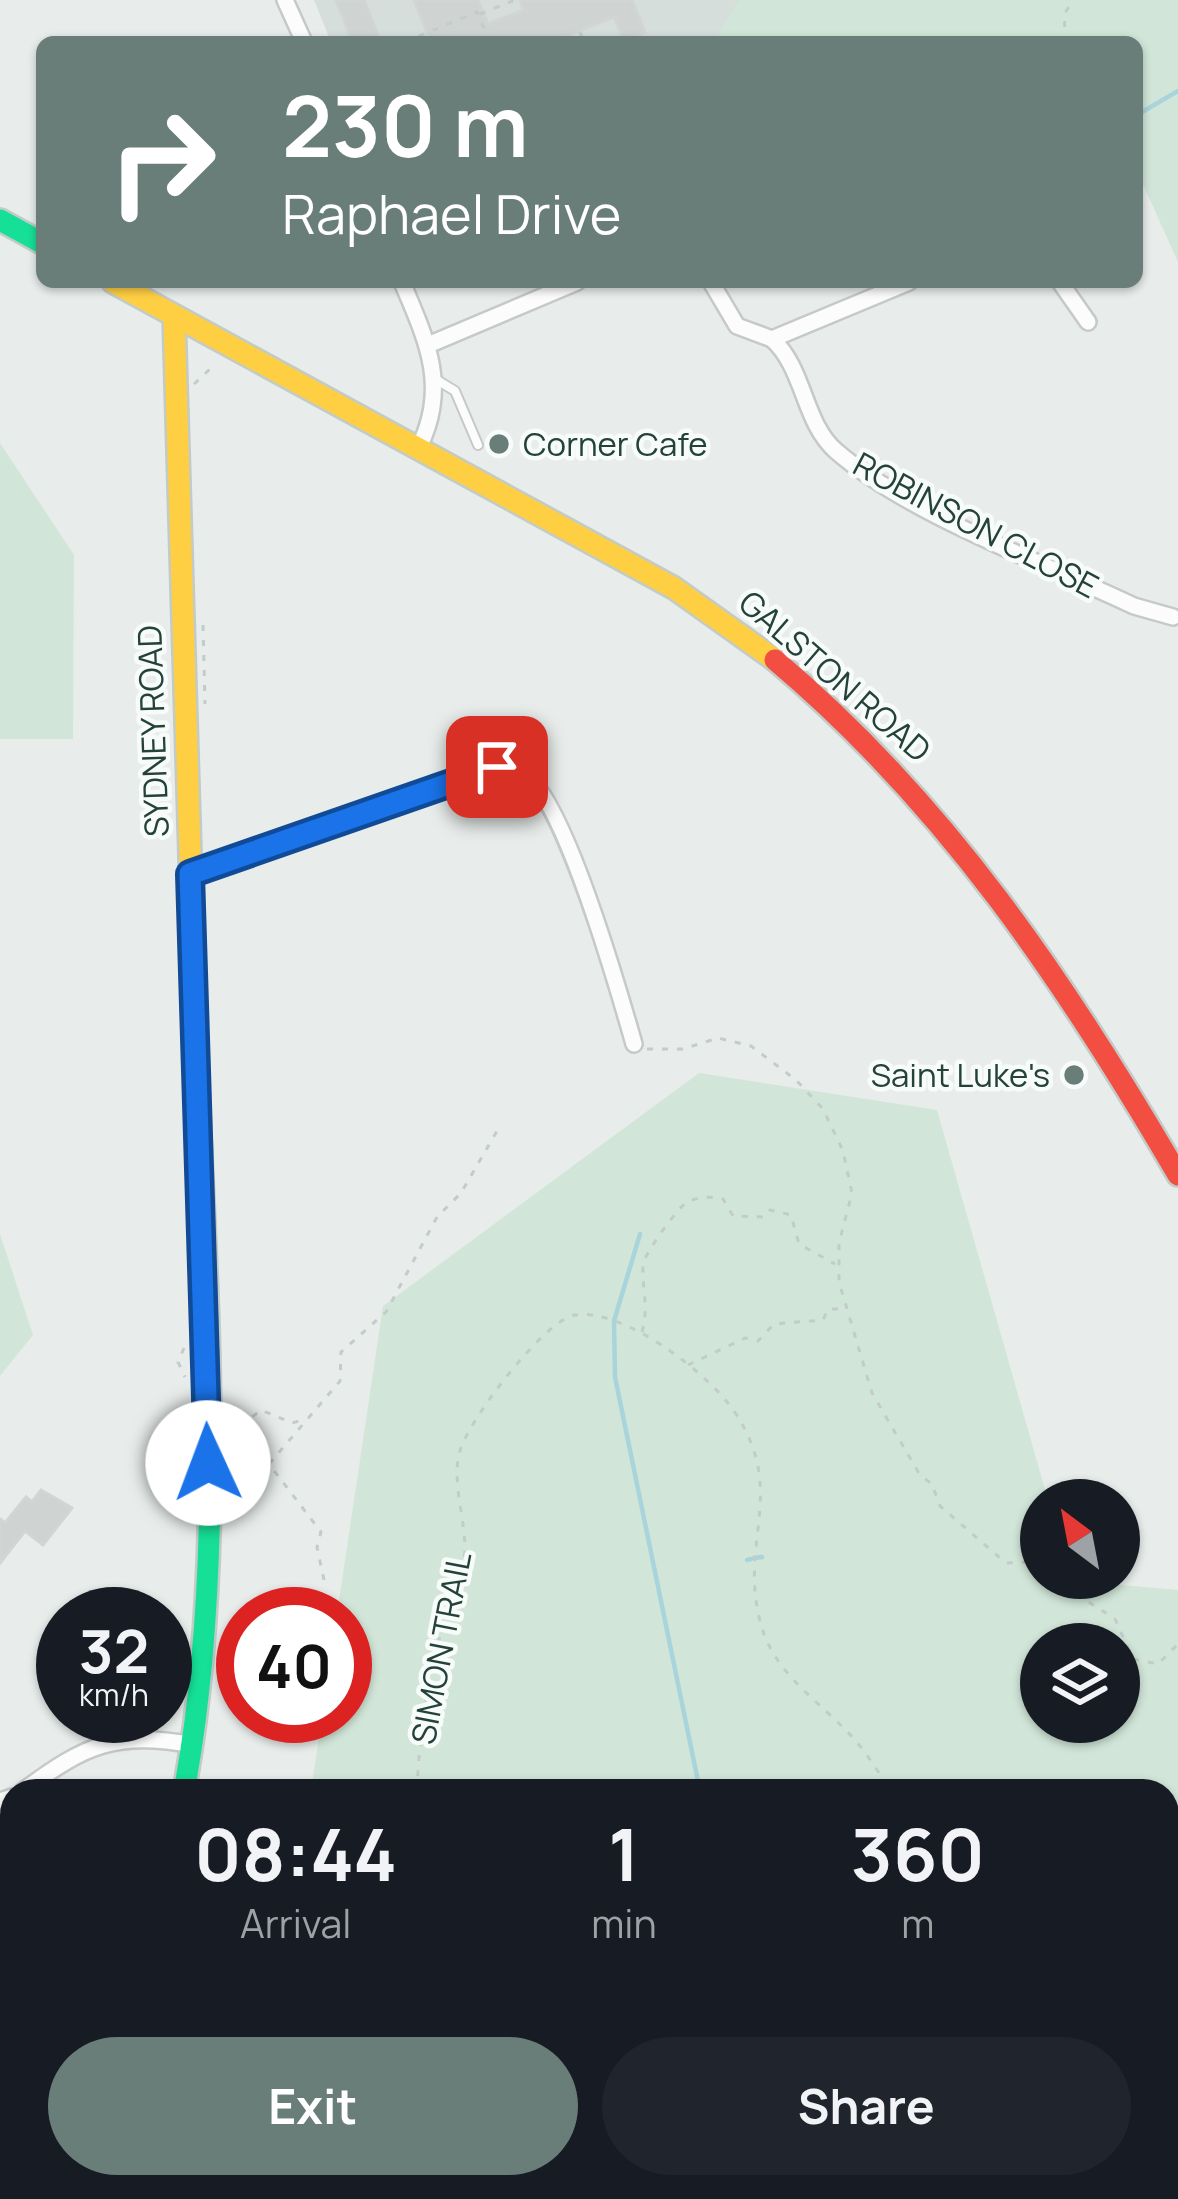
<!DOCTYPE html>
<html lang="en">
<head>
<meta charset="utf-8">
<style>
  body { margin:0; font-family:Manrope,sans-serif; background:#20242c; color:#f1f3f6; height:100vh; display:flex; flex-direction:column; font-size:45px; white-space:nowrap }
  * { box-sizing:border-box; margin:0 }
  p { font-size:39px; color:#9ea1a6 }
  .icon { flex:none; width:66px; height:66px; fill:none; stroke:currentColor; stroke-width:2; stroke-linecap:round; stroke-linejoin:round }
  .map { position:relative; flex:1; overflow:hidden }
  .sheet { position:absolute; left:0px; top:1779px; width:1179px; height:420px; display:flex; flex-direction:column; background:#171b24; border-radius:36px 36px 0 0; box-shadow:0 3px 9px #0004 }
  .sheet>* { flex:none }
  .hud { position:absolute; left:36px; top:36px; width:1107px; height:252px; border-radius:18px; box-shadow:0 3px 9px #0004; background:#697e78; color:#fff; overflow:hidden }
  .needle { width:78px; rotate:328deg }
  .controls { position:absolute; left:1020px; top:1479px; display:grid; gap:24px }
  .controls a { display:grid; place-items:center; width:120px; height:120px; border-radius:50%; background:#171b24; box-shadow:0 3px 9px #0004; font-size:60px }
  .speed { position:absolute; left:36px; top:1587px; display:flex; gap:24px; font-size:60px; font-weight:700; text-align:center }
  .speed>* { display:grid; place-content:center; width:156px; height:156px; border-radius:50%; background:#171b24; box-shadow:0 3px 9px #0004; line-height:1 }
  .speed small { font-size:30px; font-weight:400 }
  .speed .limit { border:18px solid #d22; background:#fff; color:#111 }
  .pin { position:absolute; display:grid; place-items:center; width:102px; height:102px; color:#fff; margin:-51px; border-radius:24px; box-shadow:0 6px 18px #0006 }
  .me { position:absolute; width:132px; margin:-66px; rotate:358deg; stroke-linejoin:round; filter:drop-shadow(0 0 9px #0008) }
  .turn { display:flex; align-items:center; gap:42px; height:252px; padding:0 48px; font-size:54px }
  .turn .icon { width:156px; height:156px; stroke-width:2.5 }
  .turn b { display:block; font-size:84px; line-height:102px }
  .eta { display:flex; justify-content:space-evenly; align-items:center; height:204px; text-align:center }
  .eta b { font-size:72px; font-weight:700; line-height:84px }
  .action { display:flex; gap:24px; margin-top:auto; padding:24px 48px }
  .action a { flex:1; height:138px; border-radius:72px; background:#697e78; color:#fff; font-size:48px; font-weight:700; line-height:138px; text-align:center }
  .action a+a { background:#20242c; color:#f1f3f6 }
  .map>svg:first-child { display:block }
</style>
</head>
<body>
<div class="map">
<svg width="1178" height="2199" viewBox="0 0 1178 2199">
  <rect width="100%" height="100%" fill="#e8edeb"/>
  <polygon fill="#d6dedb" points="314,0 1029,0 1046,42 331,42"/>
  <g fill="#d1e6d8" fill-rule="evenodd">
    <polygon points="739,0 1178,0 1178,262 1137,171 1137,42 714,42"/>
    <polygon points="0,443 74,555 73,739 0,739"/>
    <path d="M 699,1073 L 937,1110 L 1048,1500 L 1041,1500 L 1041,1578 L 1178,1590 L 1178,2199 L 79,2199 L 96,2187 L 1167,2187 L 1167,1791 L 311,1791 L 322,1716 L 345,1716 L 345,1614 L 337,1614 L 383,1306 ZM 1041,1644 L 1119,1644 L 1119,1722 L 1041,1722 Z"/>
    <polygon points="0,1234 33,1335 0,1376"/>
  </g>
  <g fill="none" stroke-linecap="round" stroke-linejoin="round">
    <g stroke="#a9d4db" stroke-width="4.5">
      <polyline points="1137,115 1178,91"/>
      <polyline points="640,1234 614,1321 615,1377 700,1791"/>
      <polyline points="754,1558 762,1557"/>
      <polyline points="747,1560 751,1559"/>
      <polyline points="1167,1933 1178,1935"/>
      <polyline points="670,2199 674,2187"/>
    </g>
  </g>
  <g fill="#cfd4d2" stroke="#d1d6d4" stroke-width="3">
    <polygon points="336,0 364,0 381,42 353,42"/>
    <polygon points="414,0 478,0 488,24 524,10 520,0 632,0 645,32 624,41 614,17 551,42 431,42"/>
    <polygon points="41,1490 72,1508 43,1545 25,1531 0,1563 0,1519 5,1523 26,1497 32,1502"/>
  </g>
  <g fill="none" stroke-linecap="round" stroke-linejoin="round">
    <defs>
      <polyline id="lane" points="437,380 455,391 478,445"/>
      <g id="street">
        <polyline points="285,0 304,42"/>
        <path d="M 402,282 C 427,341 449,387 419,447"/>
        <polyline points="711,282 737,326 772,339 909,282"/>
        <polyline points="1060,282 1088,322"/>
        <path d="M 772,339 C 805,369 803,422 836,451 C 910,515 1044,563 1134,606 L 1173,617"/>
        <polyline points="428,345 577,282"/>
        <path d="M 190,874 L 497,767 C 505,769 518,770 524,774 C 564,797 620,995 634,1044"/>
        <path d="M 23,1791 C 86,1744 116,1731 194,1745"/>
        <polyline points="0,1801 12,1797"/>
        <polyline points="0,2048 12,2044"/>
      </g>
      <g id="fast">
        <polyline points="0,220 42,243"/>
        <path d="M 184,1791 C 231,1542 202,1245 194,991"/>
      </g>
      <g id="slow">
        <polyline points="113,282 674,588 775,660"/>
        <polyline points="174,316 194,991"/>
      </g>
      <path id="jam" d="M 775,660 C 946,804 1066,983 1178,1175"/>
    </defs>
    <use href="#lane" stroke="#c5cac8" stroke-width="12"/>
    <use href="#street" stroke="#c5cac8" stroke-width="20"/>
    <use href="#fast" stroke="#c3cbc8" stroke-width="26"/>
    <use href="#slow" stroke="#c3cbc8" stroke-width="26"/>
    <use href="#jam" stroke="#c3cbc8" stroke-width="26"/>
    <g stroke="#c3ccca" stroke-width="3" stroke-dasharray="6 9" stroke-linecap="butt">
      <polyline points="480,14 515,0"/>
      <polyline points="580,32 584,42"/>
      <polyline points="405,42 477,12 490,42"/>
      <polyline points="1064,42 1065,13 1073,0"/>
      <polyline points="194,384 210,369"/>
      <polyline points="203,625 205,704"/>
      <polyline points="647,1049 683,1049 718,1038 751,1046 796,1080 823,1109 843,1151 852,1193 839,1243 839,1282 872,1393 920,1475 932,1484 940,1506 1006,1563 1026,1562 1041,1571"/>
      <path d="M 642,1332 C 649,1307 642,1289 643,1265 C 644,1254 677,1209 686,1203 C 694,1197 714,1196 723,1199 L 733,1216 L 764,1217 L 770,1210 L 791,1215 L 799,1244 L 835,1264"/>
      <polyline points="184,1348 178,1362 185,1377"/>
      <polyline points="688,1365 745,1338 758,1341 774,1324 823,1320 828,1309 844,1309"/>
      <polyline points="228,1414 243,1424 261,1410 292,1423 303,1420"/>
      <polyline points="225,1460 248,1456 267,1464"/>
      <polyline points="1051,1578 1115,1619 1133,1659 1158,1664 1178,1644"/>
      <polyline points="324,1580 317,1547 321,1532 269,1464 340,1381 341,1352 386,1312 437,1217 461,1193 497,1131"/>
      <path d="M 417,1791 C 419,1743 425,1693 437,1647 C 444,1618 459,1589 464,1560 C 469,1526 450,1484 460,1451 C 468,1421 545,1319 575,1315 C 624,1308 708,1373 734,1411 C 788,1491 739,1539 760,1621 C 774,1678 825,1703 860,1746 C 871,1760 881,1776 891,1791"/>
      <polyline points="1167,2048 1178,2053"/>
      <polyline points="1167,2138 1178,2123"/>
      <polyline points="979,2187 985,2195 1007,2187 1022,2199"/>
      <polyline points="220,2199 231,2187"/>
      <polyline points="924,2199 935,2187"/>
      <polyline points="1080,2199 1118,2187"/>
    </g>
    <use href="#lane" stroke="#fcfcfc" stroke-width="8"/>
    <use href="#street" stroke="#fcfcfc" stroke-width="15"/>
    <use href="#fast" stroke="#16e098" stroke-width="21"/>
    <use href="#slow" stroke="#ffcf43" stroke-width="21"/>
    <use href="#jam" stroke="#f24e42" stroke-width="21"/>
  </g>
  <g fill="none" stroke-linecap="round" stroke-linejoin="round">
    <defs>
      <polyline id="route" points="208,1463 190,874 497,767"/>
    </defs>
    <use href="#route" stroke="#114b97" stroke-width="30"/>
    <use href="#route" stroke="#1a73e8" stroke-width="21"/>
  </g>
  <g fill="#697e78" stroke="#f7fbf9" stroke-width="4.5">
    <circle cx="499" cy="444" r="12"/>
    <circle cx="1074" cy="1075" r="12"/>
  </g>
  <g text-anchor="middle" stroke-width="9" stroke-linejoin="round" paint-order="stroke">
    <g font-size="33" fill="#24423a" stroke="#f7fbf9" text-anchor="start">
      <text x="523" y="456">Corner Cafe</text>
      <text x="1050" y="1087" text-anchor="end">Saint Luke's</text>
    </g>
    <g font-size="33" fill="#24423a" stroke="#f7fbf9">
      <text transform="translate(976 525) rotate(28)" y="12">ROBINSON CLOSE</text>
      <text transform="translate(835 676) rotate(41)" y="12">GALSTON ROAD</text>
      <text transform="translate(153 731) rotate(-92)" y="12">SYDNEY ROAD</text>
      <text transform="translate(441 1648) rotate(-79)" y="12">SIMON TRAIL</text>
    </g>
  </g>
</svg>
<div class="controls">
<a><svg class="needle" viewBox="-14 -14 28 28"><path d="M0-13l5 13h-10z" fill="#e53935"/><path d="M0 13l5-13h-10z" fill="#9ea1a6"/></svg></a>
<a><svg class="icon" aria-label="layers" viewBox="0 0 24 24"><path d="M12 4l9 5-9 5-9-5zM3 14l9 5 9-5"/></svg></a>
</div>
<div class="speed"><div>32<small>km/h</small></div><div class="limit">40</div></div>
<div class="pin" style="left:497px;top:767px;background:#d93025"><svg class="icon" aria-label="arrive" viewBox="0 0 24 24"><path d="M6 21V4h12l-3 4 3 4H6"/></svg></div>
<svg class="me" style="left:208px;top:1463px" viewBox="-20 -20 40 40"><circle r="19" fill="#fff"/><path d="M0-13L10 11 0 6-10 11z" fill="#1a73e8"/></svg>
<div class="hud">
<div class="turn"><svg class="icon" aria-label="right" viewBox="0 0 24 24"><path d="M7 20v-9h11M14 6l5 5-5 5"/></svg><div><b>230 m</b>Raphael Drive</div></div>
</div>
<section class="sheet">
<div class="eta">
<div><b>08:44</b><p>Arrival</p></div>
<div><b>1</b><p>min</p></div>
<div><b>360</b><p>m</p></div>
</div>
<div class="action"><a>Exit</a><a>Share</a></div>
</section>
</div>
</body>
</html>
